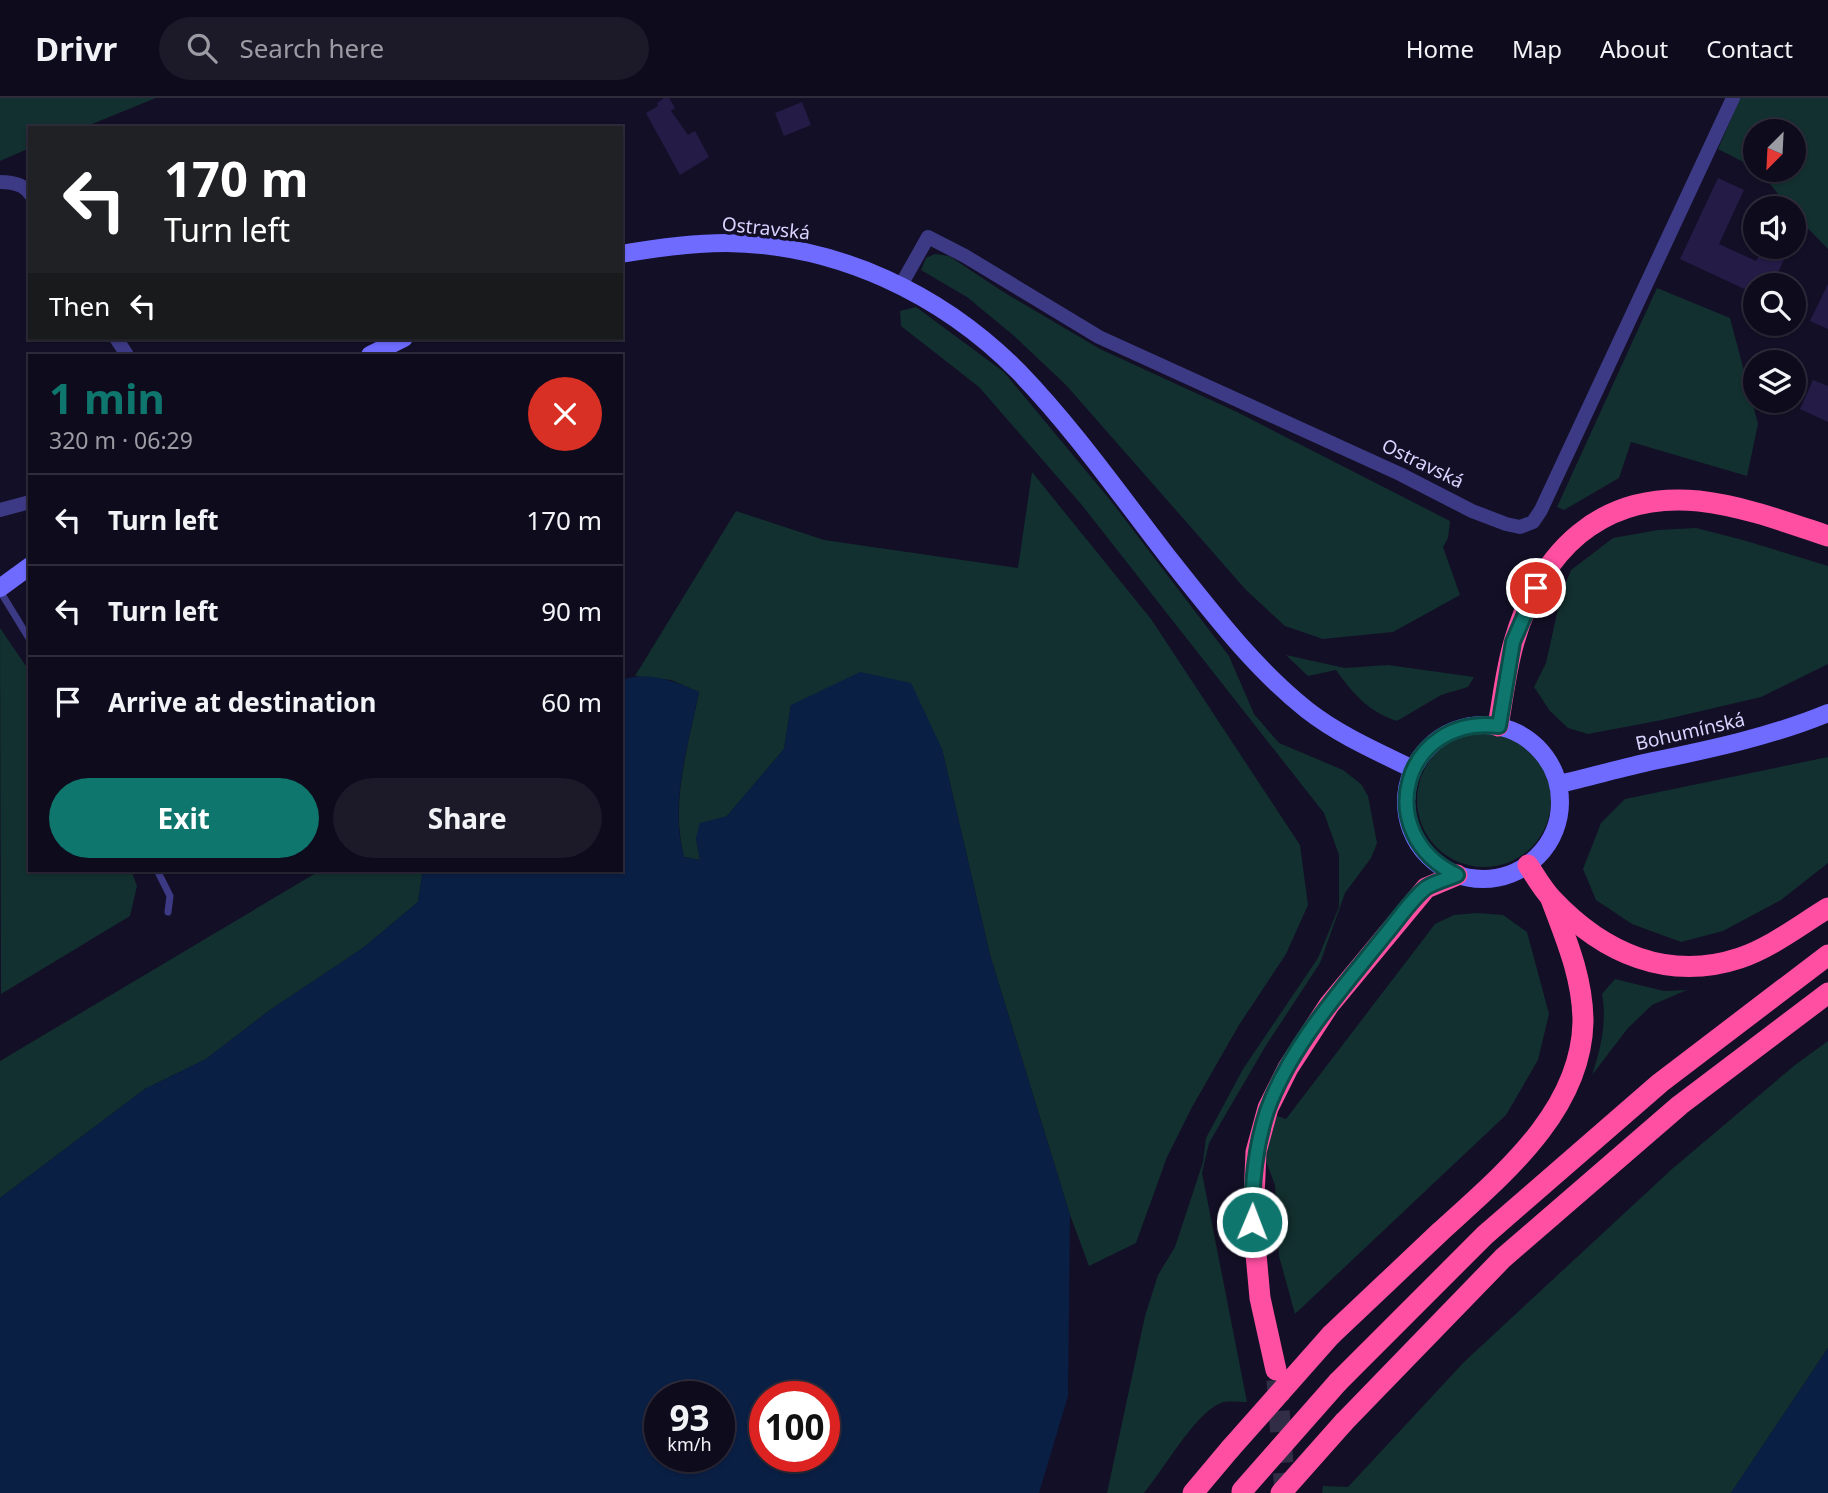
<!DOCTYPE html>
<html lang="en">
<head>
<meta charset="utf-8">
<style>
  body { margin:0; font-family:"Noto Sans",sans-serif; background:#1c1929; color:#f1f3f6; height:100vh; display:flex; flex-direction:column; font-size:26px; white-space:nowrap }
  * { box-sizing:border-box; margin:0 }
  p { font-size:23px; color:#9b9ba3 }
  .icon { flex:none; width:38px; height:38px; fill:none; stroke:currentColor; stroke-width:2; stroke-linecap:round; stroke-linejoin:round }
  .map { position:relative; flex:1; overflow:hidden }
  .side { position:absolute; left:28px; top:256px; width:595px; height:518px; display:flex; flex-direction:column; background:#0e0b1c; border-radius:0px; box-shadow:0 2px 5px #0004,0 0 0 2px #2e2b3b }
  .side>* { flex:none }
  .hud { position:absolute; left:28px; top:28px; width:595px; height:214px; border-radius:0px; box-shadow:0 2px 5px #0004,0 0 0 2px #2e2b3b; background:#202124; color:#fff; overflow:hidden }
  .needle { width:46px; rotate:204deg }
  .fabs { position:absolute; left:1743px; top:21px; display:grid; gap:14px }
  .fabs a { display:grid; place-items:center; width:63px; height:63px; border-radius:50%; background:#0e0b1c; box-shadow:0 2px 5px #0004,0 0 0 2px #2e2b3b; font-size:35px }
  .speed { position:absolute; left:644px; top:1283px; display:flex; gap:14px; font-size:35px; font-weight:700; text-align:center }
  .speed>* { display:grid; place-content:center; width:91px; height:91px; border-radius:50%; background:#0e0b1c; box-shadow:0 2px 5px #0004,0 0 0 2px #2e2b3b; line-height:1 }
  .speed small { font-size:18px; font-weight:400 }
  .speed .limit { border:10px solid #d22; background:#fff; color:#111 }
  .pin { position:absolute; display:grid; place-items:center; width:60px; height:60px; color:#fff; margin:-30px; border:4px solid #fff; border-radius:50%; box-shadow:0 2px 7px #0007 }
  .me { position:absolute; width:77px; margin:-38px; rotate:1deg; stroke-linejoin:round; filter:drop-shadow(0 0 5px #0008) }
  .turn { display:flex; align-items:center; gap:24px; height:147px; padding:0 21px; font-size:32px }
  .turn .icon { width:91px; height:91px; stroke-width:2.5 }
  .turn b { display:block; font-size:49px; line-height:60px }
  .then { display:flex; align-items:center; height:66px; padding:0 21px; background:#0003; gap:14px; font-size:26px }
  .round { display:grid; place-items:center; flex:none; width:74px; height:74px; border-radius:37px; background:#1c1929 }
  .head { display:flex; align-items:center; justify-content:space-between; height:119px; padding:0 21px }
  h1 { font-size:42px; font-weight:700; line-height:52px; color:#0f766e }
  .cta { display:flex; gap:14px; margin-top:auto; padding:14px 21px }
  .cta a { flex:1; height:80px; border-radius:42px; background:#0f766e; color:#fff; font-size:28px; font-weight:700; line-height:80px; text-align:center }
  .cta a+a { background:#1c1929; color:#f1f3f6 }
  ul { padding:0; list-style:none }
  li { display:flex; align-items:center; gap:21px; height:91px; padding:0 21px; border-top:2px solid #2e2b3b }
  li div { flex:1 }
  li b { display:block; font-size:26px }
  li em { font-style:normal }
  header { display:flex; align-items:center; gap:42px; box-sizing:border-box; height:98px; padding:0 35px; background:#0e0b1c; border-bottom:2px solid #2e2b3b }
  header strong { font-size:33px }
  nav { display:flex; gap:38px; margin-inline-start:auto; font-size:24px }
  .search { width:490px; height:63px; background:#1c1929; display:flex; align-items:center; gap:18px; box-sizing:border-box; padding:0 24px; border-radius:38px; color:#9b9ba3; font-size:26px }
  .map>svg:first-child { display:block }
</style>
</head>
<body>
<header>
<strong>Drivr</strong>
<div class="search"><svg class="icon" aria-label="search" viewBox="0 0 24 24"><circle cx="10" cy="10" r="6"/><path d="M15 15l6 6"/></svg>Search here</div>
<nav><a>Home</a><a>Map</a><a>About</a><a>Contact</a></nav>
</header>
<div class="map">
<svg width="1828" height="1395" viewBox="0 0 1828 1395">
  <rect width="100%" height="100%" fill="#130f26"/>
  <g fill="#12302f">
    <polygon points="0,0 156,0 82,30 30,30 30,50 0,63"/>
    <polygon points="1740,0 1828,0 1828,151 1794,116 1794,110 1789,110 1759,72 1794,72 1794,33 1755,33 1755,70 1718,51"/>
    <polygon points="935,156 949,158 1005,195 1100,251 1237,314 1450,423 1448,440 1443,449 1460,497 1393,534 1323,541 1285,528 1246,492 1066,287 1013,237 967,199 921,172 926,160"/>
    <polygon points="1657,190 1730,220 1758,326 1747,378 1631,344 1619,380 1564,412 1557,409"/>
    <path d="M 916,209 L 1004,274 L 1111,403 L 1229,558 L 1254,616 L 1279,645 L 1343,672 L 1361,686 L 1368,698 L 1377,745 L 1371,760 L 1345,795 L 1320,865 L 1265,949 L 1209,1045 L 1202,1075 L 1247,1304 C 1240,1304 1231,1303 1224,1304 C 1197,1311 1163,1373 1144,1395 L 1107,1395 L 1145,1218 L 1158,1177 L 1175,1149 L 1203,1064 L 1206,1040 L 1243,971 L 1318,860 L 1339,809 L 1339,757 L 1324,715 L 1081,406 L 979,289 L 901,228 L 900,213 Z"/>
    <path d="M 1032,374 L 1151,521 L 1300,747 L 1308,807 L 1286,856 L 1239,927 L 1191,1011 L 1167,1059 L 1136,1145 L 1089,1168 L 1070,1117 L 990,857 L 942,651 L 791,607 L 784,651 L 727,718 L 696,740 L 700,762 L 684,759 C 670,704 688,649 699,594 L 671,582 L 635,578 L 736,413 L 824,442 L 1018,470 Z"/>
    <polygon points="1696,430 1743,442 1828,468 1828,566 1761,599 1667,621 1588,636 1568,630 1550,613 1534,589 1546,565 1561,497 1571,472 1613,440 1658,432"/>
    <polygon points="0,530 30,574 30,772 131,772 137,788 130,818 1,896"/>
    <path d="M 1286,557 L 1345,570 L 1388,567 L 1474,579 L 1468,589 L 1441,597 L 1397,623 C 1369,614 1353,596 1336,572 L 1308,578 Z"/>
    <circle cx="1484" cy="702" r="67"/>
    <polygon points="1828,659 1828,765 1781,802 1723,833 1681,844 1632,826 1596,802 1583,771 1601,725 1625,701"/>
    <polygon points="321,772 423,772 418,804 363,850 270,912 206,961 145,991 0,1100 0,963"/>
    <polygon points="1477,815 1503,817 1527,834 1549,916 1538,962 1506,1017 1295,1216 1279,1158 1275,1087 1263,1056 1274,1017 1286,1021 1435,826 1454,817"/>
    <path d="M 1615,881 L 1664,893 L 1687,892 L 1652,907 L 1628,930 L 1592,977 C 1601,950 1607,924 1602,896 Z"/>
    <polygon points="1828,943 1828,1250 1731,1395 1322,1395 1323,1388 1348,1389 1464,1264 1672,1071 1795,967"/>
  </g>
  <g fill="#0a1f44" fill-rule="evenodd">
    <path d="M 860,574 L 911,585 L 942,651 L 990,857 L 1070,1117 L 1068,1298 L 1039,1395 L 0,1395 L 0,1100 L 145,991 L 206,961 L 270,912 L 363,850 L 418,804 L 423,772 L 621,772 L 621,582 C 649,573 674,583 699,594 C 688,649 669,704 684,759 L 700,762 L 696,740 L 700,725 L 727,718 L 784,651 L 791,607 ZM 660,1298 L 719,1298 L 719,1358 L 660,1358 ZM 765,1298 L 824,1298 L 824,1358 L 765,1358 Z"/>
    <polygon points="1828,1250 1828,1395 1731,1395"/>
  </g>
  <g fill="#241b47">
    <polygon points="664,0 669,0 675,10 671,13 688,37 695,33 709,59 680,77 646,15 658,8 657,5"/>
    <polygon points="802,4 811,27 784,38 775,15"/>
    <polygon points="1718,80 1744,92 1719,146 1756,163 1762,152 1784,162 1772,187 1755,187 1755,196 1680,161"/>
    <polygon points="1828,186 1828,231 1810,223"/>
    <polygon points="1813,282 1828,288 1828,324 1800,311"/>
  </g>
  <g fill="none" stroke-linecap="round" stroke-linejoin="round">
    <polyline stroke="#312d47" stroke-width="21" stroke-dasharray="21 10" stroke-linecap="butt" points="1277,1282 1285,1395"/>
    <g stroke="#3d3a85" stroke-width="7">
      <polyline points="0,493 30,542"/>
      <polyline points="157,772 170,798 168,814"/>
    </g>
    <g stroke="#3d3a85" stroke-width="14">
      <path d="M 0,84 C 11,84 24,86 30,96"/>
      <polyline points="901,187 928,139 965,158 1099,239 1400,376 1472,413 1506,426 1520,429 1533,424 1541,412 1733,0"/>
      <polyline points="116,240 127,257"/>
      <polyline points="0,412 30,404"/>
    </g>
    <g stroke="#6f6bff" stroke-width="18">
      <path d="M 621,156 C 656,150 691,145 726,145 C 837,146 942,196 1019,274 C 1074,331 1120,397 1168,459 C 1211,513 1253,569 1307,612 C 1339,637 1376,653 1413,671"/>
      <polyline points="370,257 404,240"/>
      <polyline points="0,490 30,468"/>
      <circle cx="1483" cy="704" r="77"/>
      <path d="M 1559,686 C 1590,679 1621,670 1653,663 C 1712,651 1772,638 1828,615"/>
    </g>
    <g stroke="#ff4fa3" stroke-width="21">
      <path d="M 1498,628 C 1503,600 1506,571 1514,544 C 1540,454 1600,393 1699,403 C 1743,408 1786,424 1828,438"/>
      <path d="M 1528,767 C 1536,779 1543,792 1553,802 C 1603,855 1668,884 1740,860 C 1772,849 1800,827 1828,810"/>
      <path d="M 1331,1237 C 1367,1203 1404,1168 1440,1134 C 1501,1078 1581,1014 1583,924 C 1583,880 1566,841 1551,801"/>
      <polyline points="1276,1272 1260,1200 1253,1123 1256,1054 1268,1010 1288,970 1329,907 1426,790 1457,777"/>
      <polyline points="1338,1284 1485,1137 1660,985 1828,857"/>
      <polyline points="1344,1324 1503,1160 1680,1007 1828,895"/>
      <polyline points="1193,1395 1230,1351"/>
    </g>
    <g stroke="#ff4fa3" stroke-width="21">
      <polyline points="1230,1351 1331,1237"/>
      <polyline points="1242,1393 1338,1284"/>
      <polyline points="1281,1395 1344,1324"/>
    </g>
  </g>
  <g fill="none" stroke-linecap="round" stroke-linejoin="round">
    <defs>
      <path id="route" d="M 1252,1124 C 1252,1085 1255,1050 1267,1013 C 1290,948 1343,890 1385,837 C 1397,823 1413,799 1427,789 C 1436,784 1447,781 1457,777 C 1370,736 1403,616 1499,628 L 1513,544 L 1536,490"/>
    </defs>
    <use href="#route" stroke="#0a4d48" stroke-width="18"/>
    <use href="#route" stroke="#0f766e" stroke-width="12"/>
  </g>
  <g text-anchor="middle" stroke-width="7" stroke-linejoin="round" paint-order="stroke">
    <g font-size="19" fill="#d9d4ff" stroke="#130f26">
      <text transform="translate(766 130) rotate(6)" y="7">Ostravská</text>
      <text transform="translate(1423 365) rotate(26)" y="7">Ostravská</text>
      <text transform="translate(1690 633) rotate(-13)" y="7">Bohumínská</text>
    </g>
  </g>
</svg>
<div class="fabs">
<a><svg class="needle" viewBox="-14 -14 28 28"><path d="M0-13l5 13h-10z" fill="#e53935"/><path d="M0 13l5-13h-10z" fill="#9b9ba3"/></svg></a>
<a><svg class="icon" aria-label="sound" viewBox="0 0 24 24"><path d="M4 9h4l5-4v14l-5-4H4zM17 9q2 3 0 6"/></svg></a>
<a><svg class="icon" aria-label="search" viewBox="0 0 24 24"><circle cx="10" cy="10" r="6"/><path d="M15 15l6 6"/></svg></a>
<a><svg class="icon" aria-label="layers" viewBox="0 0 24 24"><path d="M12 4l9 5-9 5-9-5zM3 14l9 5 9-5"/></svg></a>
</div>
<div class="speed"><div>93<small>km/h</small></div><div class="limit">100</div></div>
<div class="pin" style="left:1536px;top:490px;background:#d93025"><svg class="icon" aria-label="arrive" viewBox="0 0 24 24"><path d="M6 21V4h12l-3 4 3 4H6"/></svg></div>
<svg class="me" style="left:1252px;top:1124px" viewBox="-20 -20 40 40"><circle r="17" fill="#0f766e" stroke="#fff" stroke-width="3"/><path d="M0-11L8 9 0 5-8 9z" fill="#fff"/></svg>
<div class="hud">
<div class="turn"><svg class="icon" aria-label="left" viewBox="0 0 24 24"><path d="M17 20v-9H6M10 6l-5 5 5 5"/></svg><div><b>170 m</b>Turn left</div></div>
<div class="then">Then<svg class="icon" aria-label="left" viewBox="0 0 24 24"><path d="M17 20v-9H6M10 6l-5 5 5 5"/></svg></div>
</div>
<section class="side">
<div class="head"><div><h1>1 min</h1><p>320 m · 06:29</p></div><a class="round" style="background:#d93025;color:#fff"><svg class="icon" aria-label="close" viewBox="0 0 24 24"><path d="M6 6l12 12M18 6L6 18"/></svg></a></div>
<ul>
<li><svg class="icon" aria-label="left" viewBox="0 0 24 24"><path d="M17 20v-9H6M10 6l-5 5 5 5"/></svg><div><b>Turn left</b></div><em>170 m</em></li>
<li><svg class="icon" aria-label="left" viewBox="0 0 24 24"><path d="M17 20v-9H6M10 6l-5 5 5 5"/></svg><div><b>Turn left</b></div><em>90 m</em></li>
<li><svg class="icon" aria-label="arrive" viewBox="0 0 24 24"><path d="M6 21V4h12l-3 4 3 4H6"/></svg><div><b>Arrive at destination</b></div><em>60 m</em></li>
</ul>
<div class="cta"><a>Exit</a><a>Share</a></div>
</section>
</div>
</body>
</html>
